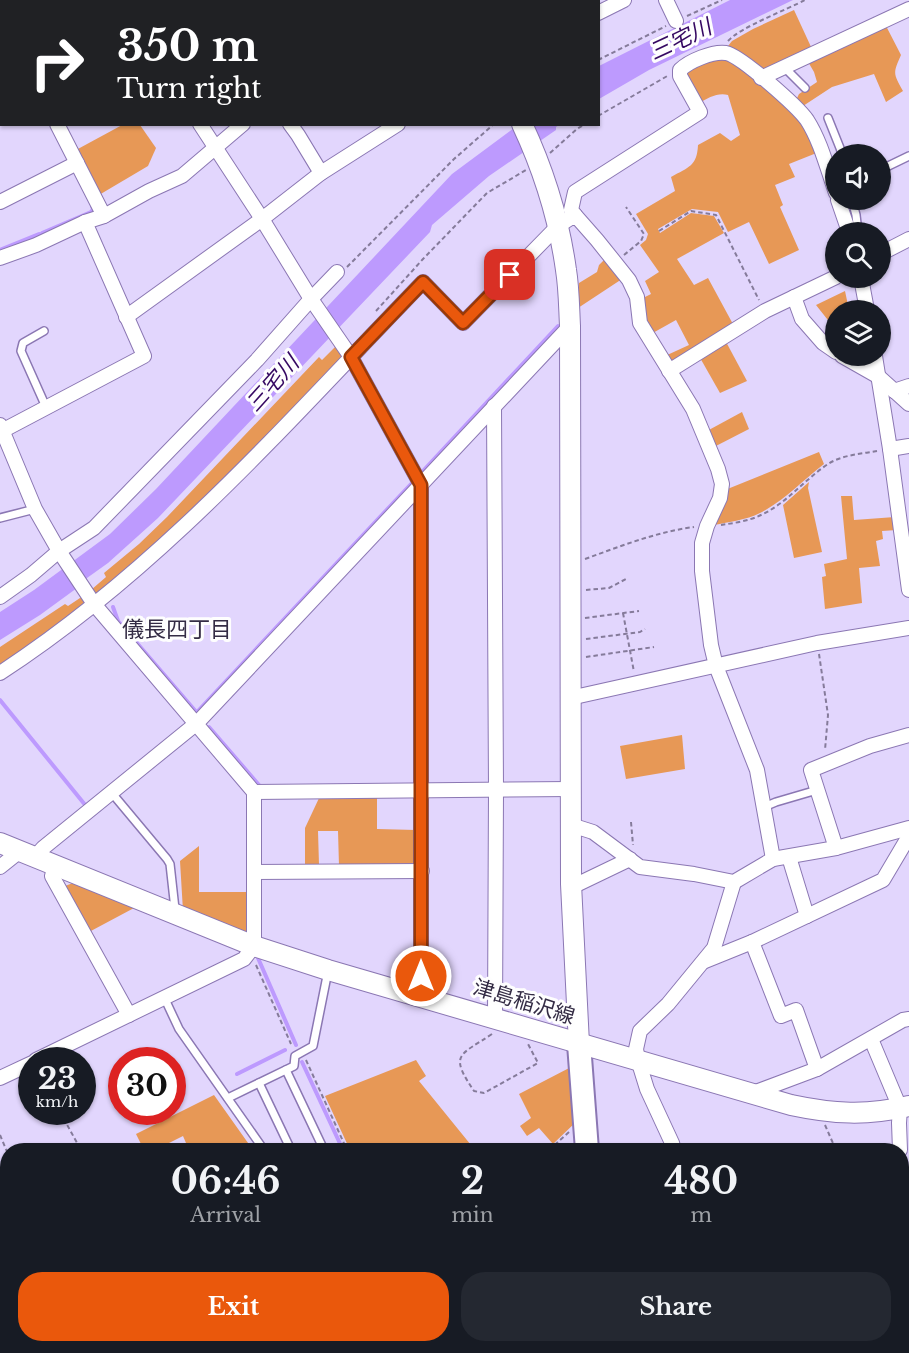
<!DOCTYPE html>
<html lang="en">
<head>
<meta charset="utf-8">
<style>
  body { margin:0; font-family:"Libre Baskerville","Noto Sans JP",serif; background:#242831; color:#f1f3f6; height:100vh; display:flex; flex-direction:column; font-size:22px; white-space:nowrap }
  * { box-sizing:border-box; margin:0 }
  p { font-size:20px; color:#9ea1a6 }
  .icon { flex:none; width:33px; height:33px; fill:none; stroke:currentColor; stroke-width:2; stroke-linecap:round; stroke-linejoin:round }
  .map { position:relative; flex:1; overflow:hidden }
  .drawer { position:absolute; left:0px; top:1143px; width:909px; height:210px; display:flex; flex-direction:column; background:#171b24; border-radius:24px 24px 0 0; box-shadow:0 2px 4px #0004 }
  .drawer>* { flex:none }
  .top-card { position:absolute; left:0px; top:0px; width:600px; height:126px; box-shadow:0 2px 4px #0004; background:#202124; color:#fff; overflow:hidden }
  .controls { position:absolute; left:825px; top:144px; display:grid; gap:12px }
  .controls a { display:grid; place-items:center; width:66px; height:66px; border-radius:50%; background:#171b24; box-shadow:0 2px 4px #0004; font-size:30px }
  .speed { position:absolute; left:18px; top:1047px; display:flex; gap:12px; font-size:30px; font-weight:700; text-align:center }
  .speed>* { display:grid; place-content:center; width:78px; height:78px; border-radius:50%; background:#171b24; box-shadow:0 2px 4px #0004; line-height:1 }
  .speed small { font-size:15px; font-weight:400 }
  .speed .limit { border:9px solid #d22; background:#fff; color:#111 }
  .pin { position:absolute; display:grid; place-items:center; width:51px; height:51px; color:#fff; margin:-26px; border-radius:12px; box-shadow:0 3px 9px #0006 }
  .me { position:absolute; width:66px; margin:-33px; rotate:0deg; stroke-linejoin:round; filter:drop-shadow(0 0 4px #0008) }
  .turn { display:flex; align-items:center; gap:21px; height:126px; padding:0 18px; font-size:27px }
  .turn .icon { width:78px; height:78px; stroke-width:2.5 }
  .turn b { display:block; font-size:42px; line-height:51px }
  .eta { display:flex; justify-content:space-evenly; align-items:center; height:102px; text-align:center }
  .eta b { font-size:36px; font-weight:800; line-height:42px }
  .button { display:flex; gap:12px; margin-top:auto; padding:12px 18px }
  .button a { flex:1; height:69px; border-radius:24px; background:#ea580c; color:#fff; font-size:24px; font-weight:800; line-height:69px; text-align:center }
  .button a+a { background:#242831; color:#f1f3f6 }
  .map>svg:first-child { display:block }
</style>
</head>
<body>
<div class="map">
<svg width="909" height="1353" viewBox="0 0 909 1353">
  <rect width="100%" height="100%" fill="#e2d6fd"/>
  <g fill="#e79856">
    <polygon points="794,10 812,49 764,72 728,51 728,46 732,41 753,29"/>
    <path d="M 885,24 L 901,55 C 893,73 893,73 903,91 L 886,102 L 874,74 L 832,87 L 803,106 L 796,100 L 799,94 L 817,82 L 814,72 L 807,60 Z"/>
    <path d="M 724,55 L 795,110 L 819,152 L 789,164 L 795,177 L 775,185 L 783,205 L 780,207 L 799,250 L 769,264 L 749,222 L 728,232 L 718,212 L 692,209 L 658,229 L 660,233 L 691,213 L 714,216 L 724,233 L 677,259 L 694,285 L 708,278 L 734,326 L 669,363 L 665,356 L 689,345 L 676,320 L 651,334 L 643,321 L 641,299 L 651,294 L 645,281 L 659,272 L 640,245 L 646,240 L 648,234 L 636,214 L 675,191 L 671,177 C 689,167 697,166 698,145 L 720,133 L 731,141 L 740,135 L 728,95 C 718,92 708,98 699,103 L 683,76 L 685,69 Z"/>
    <polygon points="124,124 140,125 156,148 148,166 99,195 76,150"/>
    <polygon points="606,258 622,279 578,308 579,283 597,272 599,265"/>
    <polygon points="845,291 849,310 836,310 835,329 816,305"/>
    <polygon points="725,340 747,381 720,393 699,356"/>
    <polygon points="336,346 341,354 342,361 212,496 99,595 91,590 106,577 104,573 139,544 167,517 319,357 322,360"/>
    <polygon points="742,412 749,429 714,447 707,431"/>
    <path d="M 819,452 L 824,464 C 803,480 784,501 760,513 C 746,520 729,522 714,525 L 725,490 Z"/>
    <polygon points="809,482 808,488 822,552 794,558 783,505"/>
    <polygon points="841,496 852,496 854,520 895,517 897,530 882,531 883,539 876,541 880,566 859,568 862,603 825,609 822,577 826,576 824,564 847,559"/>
    <polygon points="83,596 89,604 0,668 0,647 65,604 68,606"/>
    <polygon points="682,735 685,769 626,779 620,746"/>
    <polygon points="377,795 377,829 416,830 416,859 411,865 339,866 338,831 318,831 319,865 305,865 305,828 320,796"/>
    <polygon points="199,846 199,892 247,892 248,932 241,935 183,911 180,861"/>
    <polygon points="73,883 134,908 89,932 65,886"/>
    <polygon points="416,1060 426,1076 419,1081 475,1150 350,1150 325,1096"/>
    <polygon points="573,1066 577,1121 553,1144 539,1128 527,1136 520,1126 531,1118 519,1094"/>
    <polygon points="214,1095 253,1150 189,1150 183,1136 155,1150 144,1150 136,1134"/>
    <polygon points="0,1267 7,1282 7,1311 0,1316"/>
    <polygon points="60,1346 148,1346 153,1353 53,1353 55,1348"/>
    <polygon points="188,1346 426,1346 429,1353 193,1353"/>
    <polygon points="548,1346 594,1346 595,1353 551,1353"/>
    <polygon points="607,1346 631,1346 635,1353 608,1353"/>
  </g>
  <g fill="#bd9afe">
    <polygon points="730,0 793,0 649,70 599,99 599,66"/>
    <polygon points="518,125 559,125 556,127 556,130 489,176 432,225 430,232 158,518 108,563 87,578 77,588 40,615 0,640 0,612 34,590 110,534 156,489 452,174"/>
  </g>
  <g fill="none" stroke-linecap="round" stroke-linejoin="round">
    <g stroke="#bd9afe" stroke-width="4">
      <polyline points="42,233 91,212 93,209 92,206"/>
      <polyline points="0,250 39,234"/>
      <polyline points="422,472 558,326"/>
      <polyline points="113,607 118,621 198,714"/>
      <polyline points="0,700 86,806"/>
      <polyline points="197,712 411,484"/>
      <polyline points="209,727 259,785"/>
      <polyline points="258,958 296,1045"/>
      <polyline points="302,1062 343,1150"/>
      <polyline points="237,1074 285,1050"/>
      <polyline points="430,1346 433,1353"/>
    </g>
    <defs>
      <g id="lane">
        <polyline points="33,2 36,0"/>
        <polyline points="784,67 805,88"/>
        <polyline points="828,118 840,148 842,154"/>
        <polyline points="880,170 909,156"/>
        <polyline points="852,200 856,215 858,232"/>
        <polyline points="44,331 23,343 21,351 46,407"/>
        <polyline points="0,518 35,509"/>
        <polyline points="111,792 167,859 170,864 175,909"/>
        <polyline points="764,807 776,802 817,790"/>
        <polyline points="164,997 179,1029 264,1150"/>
        <polyline points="286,1070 324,1150"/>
        <polyline points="259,1083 291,1150"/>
        <polyline points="228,1098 294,1066 295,1056 313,1046 328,971"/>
      </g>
      <g id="street">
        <polyline points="13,0 13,2"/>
        <polyline points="246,0 247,2"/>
        <polyline points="328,0 328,2"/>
        <polyline points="520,0 521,2"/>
        <polyline points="666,0 676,21"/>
        <polyline points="125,2 127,0"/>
        <polyline points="402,2 404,0"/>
        <polyline points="598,13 624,0"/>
        <polyline points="761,78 909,9"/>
        <polyline points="0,86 2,85"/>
        <polyline points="57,124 104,216"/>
        <polyline points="200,124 262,219 311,299 351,357 421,485 421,997"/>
        <polyline points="290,124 298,135 321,173"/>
        <polyline points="838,200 849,232"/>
        <polyline points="0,202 77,163"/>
        <path d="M 575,215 L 571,210 L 575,192 L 700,112 L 680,76 L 680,70 C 689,61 713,51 726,53 C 741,56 797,106 807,120 C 821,142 827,168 836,193"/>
        <polyline points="880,254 909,239"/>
        <polyline points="0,258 36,245 85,222 104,216 149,191 182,176 243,124"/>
        <polyline points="861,278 867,310"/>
        <polyline points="794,297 802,319 823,343 836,352"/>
        <polyline points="126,317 262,219 321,173 398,124"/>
        <polyline points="842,356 879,377 909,404"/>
        <polyline points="875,356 890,449 909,590"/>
        <polyline points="669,371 765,311 836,277"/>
        <polyline points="894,391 909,386"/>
        <polyline points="494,406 496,790 495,1018"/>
        <polyline points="0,425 35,509 59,551 94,604 254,792 254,946 244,959 36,1060"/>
        <polyline points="0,432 144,356 85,222"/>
        <polyline points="890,449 909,446"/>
        <polyline points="0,597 31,575 59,551 94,528 257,360 311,299 337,272"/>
        <path d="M 0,673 C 163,567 289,420 423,282 L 463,323 L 558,226 L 575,215 L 597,240 L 629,280 L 637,297 L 640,323 L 693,409 L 718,469 L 722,484 L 720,498 L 707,526 L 702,543 L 702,571 L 711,645 L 716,666 L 757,770 L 773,859"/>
        <polyline points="570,698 817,643 909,628"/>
        <polyline points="254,792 571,789"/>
        <polyline points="571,825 593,832 640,867 694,874 734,882 773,859 836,848 909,828"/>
        <polyline points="836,848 811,770 870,746 909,735"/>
        <polyline points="35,857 43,848 197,723 570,326"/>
        <polyline points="789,857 807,916"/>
        <polyline points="55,865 52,876 129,1015"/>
        <polyline points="0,867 20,851"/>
        <polyline points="254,872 422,871"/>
        <polyline points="571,884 578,884 630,859"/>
        <polyline points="752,942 781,1016 796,1010 817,1069 753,1093"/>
        <polyline points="705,961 752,942 883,880 909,836"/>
        <polyline points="871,1039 900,1108 899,1123 900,1150"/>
        <polyline points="817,1069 903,1020 909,1019"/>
        <polyline points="0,1078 32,1063"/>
        <polyline points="674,1150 672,1143 647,1089 638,1060 636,1049 640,1031 668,1004 714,948 734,882"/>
        <polyline points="902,1176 909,1194"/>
        <polyline points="902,1285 909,1282"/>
        <polyline points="902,1298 909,1313"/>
        <polyline points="726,1346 727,1353"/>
        <polyline points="776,1353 784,1346"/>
      </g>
      <g id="secondary">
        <polyline points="445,0 446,2"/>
        <path d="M 522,124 C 544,171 559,219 566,270 C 569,288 569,307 570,326 L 571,884 L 579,1044"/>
        <path d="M 0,843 L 254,946 L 328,970 L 791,1105 C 833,1114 867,1116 909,1106"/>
      </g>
      <g id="primary">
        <polyline points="579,1044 587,1150"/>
        <polyline points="601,1346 601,1353"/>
      </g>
    </defs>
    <use href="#lane" stroke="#8b77b3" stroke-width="10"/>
    <use href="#street" stroke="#8b77b3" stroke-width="16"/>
    <use href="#secondary" stroke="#8b77b3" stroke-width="22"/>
    <use href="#primary" stroke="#8b77b3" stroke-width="26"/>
    <g stroke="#857b9a" stroke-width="2" stroke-dasharray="4.5 3" stroke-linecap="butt">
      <polyline points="687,16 722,0"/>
      <path d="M 728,41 C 739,28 788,9 805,0"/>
      <polyline points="598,60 666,26"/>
      <polyline points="598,116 669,75"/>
      <polyline points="550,153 577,129 585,124"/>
      <polyline points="659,231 691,211 716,215 759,300"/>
      <polyline points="624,255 641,241 644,234 626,207"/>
      <polyline points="347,267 454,159 494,124"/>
      <polyline points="376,311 423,259 487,193 526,170"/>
      <path d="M 721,525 C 734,523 749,521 761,515 C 787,503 804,480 828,464 C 842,455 860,454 877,451"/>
      <path d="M 585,559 C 621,546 656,532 694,527"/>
      <polyline points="586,590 609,588 626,579"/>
      <polyline points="623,613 634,672"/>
      <polyline points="585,618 639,611"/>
      <polyline points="586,639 640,632 645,629"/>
      <polyline points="819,654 828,715 825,750"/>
      <polyline points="586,657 654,647"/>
      <polyline points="631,822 633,845"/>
      <polyline points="256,965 291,1044"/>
      <path d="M 492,1034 C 459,1056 449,1054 474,1091 L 484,1093 L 538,1063 L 528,1044"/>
      <polyline points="306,1060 347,1150"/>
      <polyline points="60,1112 81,1150"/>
      <polyline points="825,1125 836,1150"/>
      <polyline points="0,1135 8,1154"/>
      <polyline points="549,1150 569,1132"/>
      <polyline points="0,1240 8,1237"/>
      <polyline points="183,1346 187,1353"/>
      <polyline points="433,1346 436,1353"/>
    </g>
    <use href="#lane" stroke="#fff" stroke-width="7"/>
    <use href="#street" stroke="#fff" stroke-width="14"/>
    <use href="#secondary" stroke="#fff" stroke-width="20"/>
    <use href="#primary" stroke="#fff" stroke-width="22"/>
  </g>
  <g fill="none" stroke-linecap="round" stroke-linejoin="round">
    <defs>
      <polyline id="route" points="421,976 421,485 351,357 423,282 463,323 510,275"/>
    </defs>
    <use href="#route" stroke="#983908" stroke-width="15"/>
    <use href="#route" stroke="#ea580c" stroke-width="10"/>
  </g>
  <g text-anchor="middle" stroke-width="6" stroke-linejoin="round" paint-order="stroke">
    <g font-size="21" fill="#342c45" stroke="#fefefe">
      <text transform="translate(524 1002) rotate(17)" y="7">津島稲沢線</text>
    </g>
    <g font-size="22" font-style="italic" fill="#350862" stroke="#fefefe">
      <text transform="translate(680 39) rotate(-25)" y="8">三宅川</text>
      <text transform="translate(272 383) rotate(-48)" y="8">三宅川</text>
    </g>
    <g font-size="22" fill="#342c45" stroke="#fefefe">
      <text x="177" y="637">儀長四丁目</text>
    </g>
  </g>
</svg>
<div class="controls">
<a><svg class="icon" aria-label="sound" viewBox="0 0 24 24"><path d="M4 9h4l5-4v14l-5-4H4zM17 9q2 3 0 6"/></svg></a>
<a><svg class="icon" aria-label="search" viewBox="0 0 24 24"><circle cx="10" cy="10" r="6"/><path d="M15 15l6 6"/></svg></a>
<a><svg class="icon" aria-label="layers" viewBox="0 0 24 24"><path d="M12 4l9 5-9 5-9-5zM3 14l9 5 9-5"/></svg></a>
</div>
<div class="speed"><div>23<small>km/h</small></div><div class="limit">30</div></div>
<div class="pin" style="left:510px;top:275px;background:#d93025"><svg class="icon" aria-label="arrive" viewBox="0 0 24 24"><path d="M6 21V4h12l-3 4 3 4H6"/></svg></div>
<svg class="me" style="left:421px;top:976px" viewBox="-20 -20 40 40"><circle r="17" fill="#ea580c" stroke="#fff" stroke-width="3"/><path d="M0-11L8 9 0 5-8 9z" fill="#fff"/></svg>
<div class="top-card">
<div class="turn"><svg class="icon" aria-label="right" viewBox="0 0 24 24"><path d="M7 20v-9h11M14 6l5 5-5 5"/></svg><div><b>350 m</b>Turn right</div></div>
</div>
<section class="drawer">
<div class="eta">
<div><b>06:46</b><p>Arrival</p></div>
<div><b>2</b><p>min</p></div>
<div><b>480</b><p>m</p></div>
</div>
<div class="button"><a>Exit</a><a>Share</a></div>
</section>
</div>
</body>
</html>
